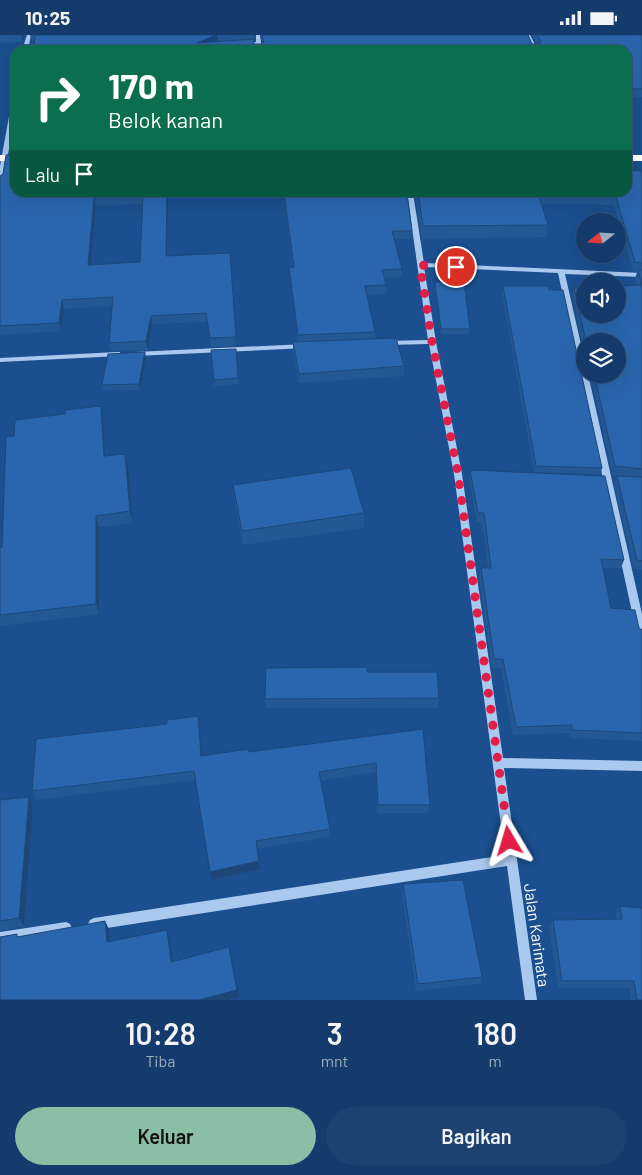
<!DOCTYPE html>
<html lang="id">
<head>
<meta charset="utf-8">
<style>
  body { margin:0; font-family:Barlow,sans-serif; background:#1d4271; color:#f1f3f6; height:100vh; display:flex; flex-direction:column; font-size:19px; white-space:nowrap }
  * { box-sizing:border-box; margin:0 }
  p { font-size:16px; color:#9dadc1 }
  .icon { flex:none; width:28px; height:28px; fill:none; stroke:currentColor; stroke-width:2; stroke-linecap:round; stroke-linejoin:round }
  .map { position:relative; height:965px; overflow:hidden }
  .drawer { display:flex; flex-direction:column; background:#143b6b; flex:1 }
  .drawer>* { flex:none }
  .top-card { position:absolute; left:10px; top:10px; width:622px; height:152px; border-radius:15px; box-shadow:0 5px 20px #0002,0 0 0 1px #33557e; background:#0b6e4f; color:#fff; overflow:hidden }
  .needle { width:32px; rotate:252deg }
  .controls { position:absolute; left:576px; top:178px; display:grid; gap:10px }
  .controls a { display:grid; place-items:center; width:50px; height:50px; border-radius:50%; background:#143b6b; box-shadow:0 5px 20px #0002,0 0 0 1px #33557e; font-size:25px }
  .pin { position:absolute; display:grid; place-items:center; width:42px; height:42px; color:#fff; margin:-21px; border:2px solid #fff; border-radius:50%; box-shadow:0 1px 5px #0007 }
  .me { position:absolute; width:55px; margin:-28px; rotate:353deg; stroke-linejoin:round; filter:drop-shadow(0 0 4px #0008) }
  .turn { display:flex; align-items:center; gap:18px; height:105px; padding:0 15px; font-size:22px }
  .turn .icon { width:65px; height:65px; stroke-width:2.5 }
  .turn b { display:block; font-size:35px; line-height:42px }
  .then { display:flex; align-items:center; height:48px; padding:0 15px; background:#0003; gap:10px; font-size:19px }
  .eta { display:flex; justify-content:space-evenly; align-items:center; height:85px; text-align:center }
  .eta b { font-size:30px; font-weight:600; line-height:35px }
  .button { display:flex; gap:10px; margin-top:auto; padding:10px 15px }
  .button a { flex:1; height:58px; border-radius:30px; background:#8abfa5; color:#111; font-size:20px; font-weight:600; line-height:58px; text-align:center }
  .button a+a { background:#1d4271; color:#f1f3f6 }
  .status { display:flex; justify-content:space-between; align-items:center; height:35px; padding:0 25px; background:#143b6b; direction:ltr }
  .status svg { height:14px; fill:currentColor }
  .map>svg:first-child { display:block }
</style>
</head>
<body>
<div class="status"><b>10:25</b><svg viewBox="0 0 49 12"><path d="M0 12V9h3v3zM5 12V6h3v6zM10 12V3h3v9zM15 12V0h3v12zM26 1h20v11H26zM47 4h2v5h-2z"/></svg></div>
<div class="map">
<svg width="642" height="965" viewBox="0 0 642 965">
  <rect width="100%" height="100%" fill="#1b4f8f"/>
  <g fill="none" stroke-linecap="round" stroke-linejoin="round">
    <g fill="#a9c9ee" fill-rule="evenodd">
      <polygon points="27,0 31,0 28,15 22,15"/>
      <polygon points="256,0 260,0 262,15 256,15 256,10 242,11 239,9 242,7 256,7"/>
      <polygon points="526,0 530,0 538,15 532,15"/>
      <polygon points="15,63 15,80 3,147 0,149 0,131 12,65"/>
      <polygon points="407,158 413,158 424,228 642,238 642,242 565,239 585,327 585,339 588,339 642,579 642,604 639,603 637,600 558,238 424,232 436,307 462,439 503,723 642,726 642,736 504,733 537,965 525,965 507,831 94,895 90,893 88,889 90,885 94,883 505,820 454,439 429,309 385,310 381,308 385,306 428,305"/>
      <polygon points="305,309 309,311 308,313 135,321 131,319 135,317"/>
      <polygon points="117,317 120,317 120,321 0,327 0,323"/>
      <polygon points="66,887 70,889 72,893 70,897 66,899 0,909 0,897"/>
    </g>
    <g fill="#fff" fill-rule="evenodd">
      <rect x="0" y="120" width="15" height="6"/>
      <rect x="628" y="120" width="14" height="6"/>
    </g>
  </g>
  <g fill="#245895" fill-rule="evenodd">
    <polygon points="0,0 25,0 23,7 0,8"/>
    <polygon points="30,0 255,0 254,9 262,9 262,8 260,0 528,0 532,9 537,9 532,0 642,0 642,62 628,62 628,15 32,6"/>
    <polygon points="642,136 642,535 634,534 614,450 617,441 627,441 613,440 590,339 618,339 618,306 585,306 585,319 572,261 574,253 637,250 635,244 637,237 633,236 614,170 541,169 548,190 546,202 422,204 415,161 416,158 628,158"/>
    <path d="M 0,141 L 15,158 L 178,158 L 168,158 L 167,221 L 230,218 L 236,311 L 211,312 L 207,287 L 152,289 L 148,315 L 111,316 L 109,308 L 112,271 L 64,274 L 61,296 L 0,300 ZM 143,169 L 140,227 L 90,230 L 96,171 Z"/>
    <polygon points="283,158 407,158 412,196 412,204 395,204 402,234 402,242 384,243 386,250 386,259 367,260 375,297 375,304 404,331 404,341 299,348 293,317 293,307 298,307 290,241 289,233 293,232"/>
    <polygon points="435,247 470,294 469,299 441,299 435,253"/>
    <polygon points="503,251 602,433 601,439 534,437 502,257"/>
    <polygon points="236,314 239,349 214,351 211,315"/>
    <polygon points="146,323 140,355 103,355 102,350"/>
    <polygon points="103,382 106,421 128,430 133,488 99,492 99,579 0,591 0,512 2,512 14,401"/>
    <polygon points="470,435 624,525 621,533 603,533 611,573 642,595 642,706 570,703 569,698 513,700 501,633 492,633 479,542 481,533 488,533 482,487 477,487 469,444"/>
    <polygon points="233,450 364,478 364,493 243,510 234,464"/>
    <polygon points="367,637 439,663 438,673 266,673 265,664"/>
    <polygon points="199,690 202,721 249,717 423,694 430,770 428,778 377,778 376,737 321,746 330,794 329,802 257,814 260,834 212,845 195,745 36,765 32,756"/>
    <polygon points="0,765 33,771 24,891 0,896"/>
    <polygon points="403,849 482,942 480,949 416,956 402,858"/>
    <polygon points="620,871 642,965 631,965 629,953 558,953 549,892 553,885 616,884 616,879"/>
  </g>
  <g fill="#1d4779">
    <polygon points="21,0 25,0 23,7"/>
    <polygon points="216,0 217,0 218,7 197,8"/>
    <polygon points="167,158 168,158 167,230 166,221"/>
    <polygon points="94,163 96,171 90,238 88,230"/>
    <polygon points="62,265 64,274 61,296 59,288"/>
    <polygon points="151,281 152,289 148,315 146,306"/>
    <polygon points="145,317 146,323 140,355 139,349"/>
    <polygon points="101,371 103,382 106,433 104,421"/>
    <polygon points="125,419 128,430 133,488 130,476"/>
    <polygon points="96,481 99,492 99,579 96,569"/>
    <polygon points="198,681 199,690 203,730 201,721"/>
    <polygon points="29,762 33,771 24,891 19,883"/>
    <polygon points="259,826 260,834 212,845 210,837"/>
    <polygon points="105,886 109,894 110,915 107,907"/>
    <polygon points="167,895 170,903 173,935 171,927"/>
    <polygon points="231,920 239,962 228,965 199,965"/>
  </g>
  <g fill="#2a66ad" stroke="#1d4779" fill-rule="evenodd">
    <polygon points="35,0 216,0 197,8 254,4 254,9 262,9 264,7 262,0 528,0 532,9 539,9 541,6 537,0 642,0 642,54 628,54 628,15 34,15"/>
    <path d="M 15,119 L 15,158 L 167,158 L 166,221 L 230,218 L 236,302 L 210,303 L 206,278 L 151,281 L 146,306 L 109,308 L 113,262 L 62,265 L 59,288 L 0,291 L 0,141 L 3,139 L 6,120 ZM 143,160 L 140,227 L 88,230 L 94,163 Z"/>
    <polygon points="628,135 642,136 642,228 635,227 616,162 539,160 538,158 628,158"/>
    <polygon points="284,158 407,158 412,196 392,196 402,234 382,235 386,250 365,251 375,297 298,300 289,233 294,232"/>
    <polygon points="418,158 538,158 548,190 423,191"/>
    <polygon points="638,235 642,235 642,249"/>
    <polygon points="435,247 464,247 470,294 441,294"/>
    <polygon points="642,250 642,434 615,431 594,339 618,339 618,306 586,306 574,253 585,252 585,279 618,279 618,251"/>
    <polygon points="503,251 548,251 549,255 563,255 602,433 536,431"/>
    <polygon points="396,303 404,331 299,339 293,307"/>
    <polygon points="236,314 238,343 214,345 211,315"/>
    <polygon points="145,317 139,349 102,350 108,319"/>
    <polygon points="101,371 104,421 125,419 130,476 96,481 96,569 0,580 0,512 2,512 6,402 14,401 15,385 65,379 65,375"/>
    <polygon points="351,433 364,478 242,496 233,450"/>
    <polygon points="470,435 605,441 624,525 601,524 611,573 635,575 639,593 642,595 642,698 572,695 572,690 516,692 503,624 494,624 481,533 491,533 484,478 478,478"/>
    <polygon points="617,441 642,442 642,526 637,525"/>
    <polygon points="367,632 367,637 437,637 439,663 265,664 266,633"/>
    <polygon points="198,681 201,721 248,714 249,717 423,694 430,770 378,770 376,728 319,737 330,794 256,806 259,826 210,837 194,736 32,756 36,704 167,689 167,685"/>
    <polygon points="29,762 19,883 0,886 0,765"/>
    <polygon points="463,845 482,942 418,949 403,849"/>
    <polygon points="620,871 642,873 642,965 637,965 634,946 562,946 553,885 622,884"/>
    <polygon points="105,886 107,907 167,895 171,927 229,912 237,955 199,965 0,965 0,902 17,899 17,902"/>
  </g>
  <g fill="none" stroke-linecap="round" stroke-linejoin="round">
    <polyline stroke="#e11d48" stroke-width="9" stroke-dasharray="0 16.2" points="456,232 420,230 432,307 458,439 509,806"/>
  </g>
  <g text-anchor="middle" stroke-width="5" stroke-linejoin="round" paint-order="stroke">
    <g font-size="16" fill="#fff" stroke="#1b4f8f">
      <text transform="translate(537 900) rotate(82)" y="6">Jalan Karimata</text>
    </g>
  </g>
</svg>
<div class="controls">
<a><svg class="needle" viewBox="-14 -14 28 28"><path d="M0-13l5 13h-10z" fill="#e53935"/><path d="M0 13l5-13h-10z" fill="#9dadc1"/></svg></a>
<a><svg class="icon" aria-label="sound" viewBox="0 0 24 24"><path d="M4 9h4l5-4v14l-5-4H4zM17 9q2 3 0 6"/></svg></a>
<a><svg class="icon" aria-label="layers" viewBox="0 0 24 24"><path d="M12 4l9 5-9 5-9-5zM3 14l9 5 9-5"/></svg></a>
</div>
<div class="pin" style="left:456px;top:232px;background:#d93025"><svg class="icon" aria-label="arrive" viewBox="0 0 24 24"><path d="M6 21V4h12l-3 4 3 4H6"/></svg></div>
<svg class="me" style="left:509px;top:806px" viewBox="-20 -20 40 40"><path d="M0-17L14 15 0 8-14 15z" fill="#e11d48" stroke="#fff" stroke-width="4"/></svg>
<div class="top-card">
<div class="turn"><svg class="icon" aria-label="right" viewBox="0 0 24 24"><path d="M7 20v-9h11M14 6l5 5-5 5"/></svg><div><b>170 m</b>Belok kanan</div></div>
<div class="then">Lalu<svg class="icon" aria-label="arrive" viewBox="0 0 24 24"><path d="M6 21V4h12l-3 4 3 4H6"/></svg></div>
</div>
</div>
<section class="drawer">
<div class="eta">
<div><b>10:28</b><p>Tiba</p></div>
<div><b>3</b><p>mnt</p></div>
<div><b>180</b><p>m</p></div>
</div>
<div class="button"><a>Keluar</a><a>Bagikan</a></div>
</section>
</body>
</html>
